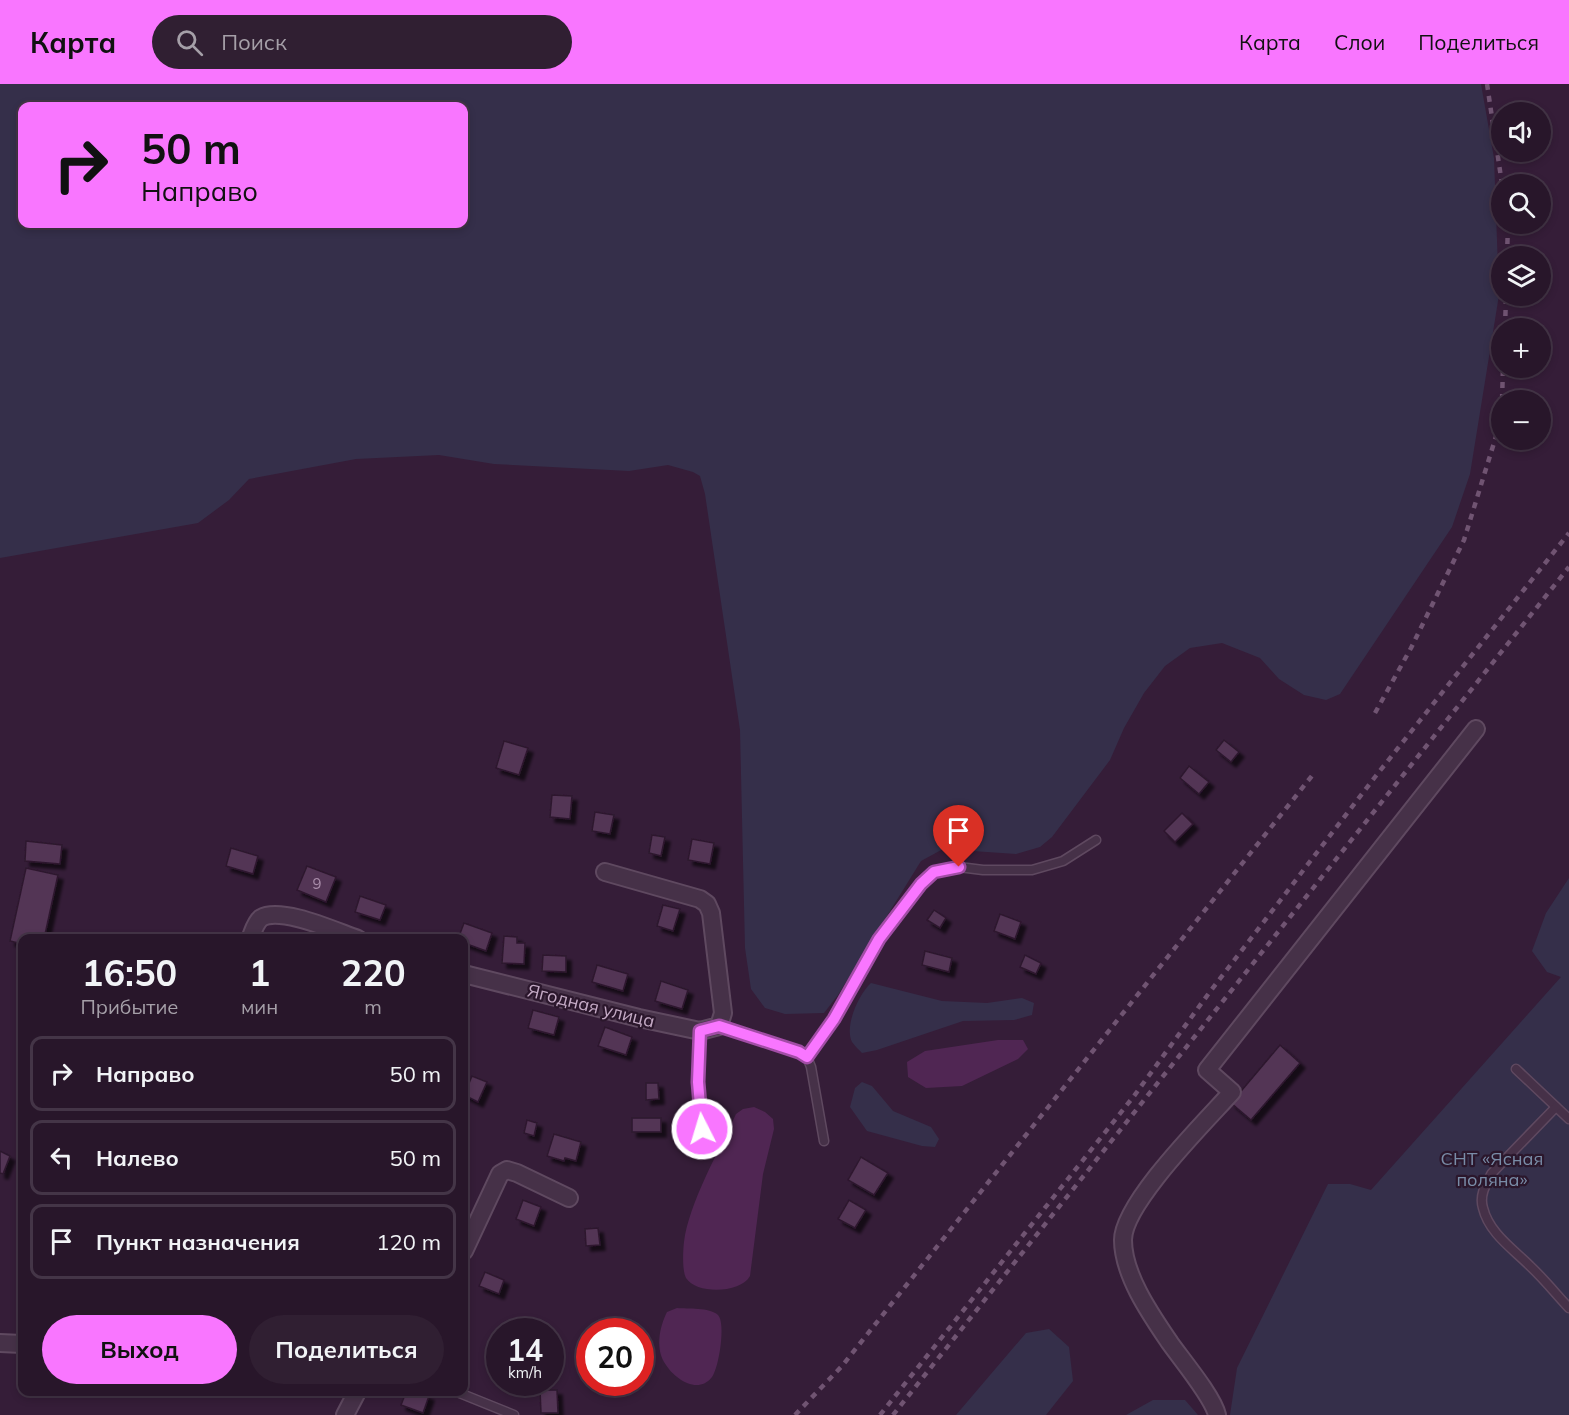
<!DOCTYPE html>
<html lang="ru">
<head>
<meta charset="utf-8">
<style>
  body { margin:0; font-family:Mulish,sans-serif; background:#301f32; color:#f1f3f6; height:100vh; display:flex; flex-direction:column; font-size:22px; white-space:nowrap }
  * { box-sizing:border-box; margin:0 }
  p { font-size:20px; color:#a59fa8 }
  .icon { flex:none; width:33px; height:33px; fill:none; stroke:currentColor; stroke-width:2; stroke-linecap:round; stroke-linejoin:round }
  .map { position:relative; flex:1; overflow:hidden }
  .panel { position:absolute; left:18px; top:850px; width:450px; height:462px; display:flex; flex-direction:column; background:#28162a; border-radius:12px; box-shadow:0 3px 9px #0003,0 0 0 2px #443547 }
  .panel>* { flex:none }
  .guide { position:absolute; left:18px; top:18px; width:450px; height:126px; border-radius:12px; box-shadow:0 3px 9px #0003,0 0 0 2px #443547; background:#f976ff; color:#111; overflow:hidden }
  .controls { position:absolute; left:1491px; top:18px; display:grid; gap:12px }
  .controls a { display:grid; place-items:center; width:60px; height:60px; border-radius:50%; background:#28162a; box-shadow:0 3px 9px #0003,0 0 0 2px #443547; font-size:30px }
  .speed { position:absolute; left:486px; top:1234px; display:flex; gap:12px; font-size:30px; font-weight:700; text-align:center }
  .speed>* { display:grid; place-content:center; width:78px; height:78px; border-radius:50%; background:#28162a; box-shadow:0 3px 9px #0003,0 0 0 2px #443547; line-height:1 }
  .speed small { font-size:15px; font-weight:400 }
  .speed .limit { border:9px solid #d22; background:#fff; color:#111 }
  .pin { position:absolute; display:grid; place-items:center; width:51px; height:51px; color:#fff; margin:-62px -26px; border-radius:50% 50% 50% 0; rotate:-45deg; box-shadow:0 0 6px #0007 }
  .pin .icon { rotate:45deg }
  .me { position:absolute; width:66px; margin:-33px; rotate:355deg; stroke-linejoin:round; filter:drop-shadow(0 0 4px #0008) }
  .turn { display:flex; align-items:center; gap:21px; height:126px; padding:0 24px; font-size:27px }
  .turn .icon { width:78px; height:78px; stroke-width:2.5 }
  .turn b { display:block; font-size:42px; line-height:51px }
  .eta { display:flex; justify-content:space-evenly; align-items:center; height:102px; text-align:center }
  .eta b { font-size:36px; font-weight:700; line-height:42px }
  .action { display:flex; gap:12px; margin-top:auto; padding:12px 24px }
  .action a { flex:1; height:69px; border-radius:36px; background:#f976ff; color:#111; font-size:24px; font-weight:700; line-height:69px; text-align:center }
  .action a+a { background:#301f32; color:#f1f3f6 }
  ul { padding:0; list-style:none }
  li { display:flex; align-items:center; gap:18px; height:75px; margin:0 12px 9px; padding:0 12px; border:3px solid #443547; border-radius:12px }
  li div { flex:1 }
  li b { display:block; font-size:22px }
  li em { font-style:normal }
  header { display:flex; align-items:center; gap:36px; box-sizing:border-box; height:84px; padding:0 30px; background:#f976ff; color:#111 }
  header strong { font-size:28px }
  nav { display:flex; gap:33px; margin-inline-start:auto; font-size:21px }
  .search { width:420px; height:54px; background:#301f32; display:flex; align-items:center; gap:15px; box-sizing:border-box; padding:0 21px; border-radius:33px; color:#a59fa8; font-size:22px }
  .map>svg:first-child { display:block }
</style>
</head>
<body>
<header>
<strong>Карта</strong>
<div class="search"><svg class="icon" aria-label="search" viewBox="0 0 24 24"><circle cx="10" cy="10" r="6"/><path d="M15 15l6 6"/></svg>Поиск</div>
<nav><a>Карта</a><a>Слои</a><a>Поделиться</a></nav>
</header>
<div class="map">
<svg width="1569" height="1331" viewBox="0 0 1569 1331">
  <defs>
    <filter id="shadow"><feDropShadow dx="5" dy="5" stdDeviation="1.5" flood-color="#0009"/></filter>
  </defs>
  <rect width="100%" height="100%" fill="#351d38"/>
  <g fill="#352f4a" fill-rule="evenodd">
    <path d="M 0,0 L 1481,0 L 1494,74 L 1499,211 L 1470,390 L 1452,443 L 1340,610 L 1326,616 L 1304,611 L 1279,595 L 1260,574 L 1222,559 L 1190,564 L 1165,582 L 1144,609 L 1124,644 L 1110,676 L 1052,753 L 1040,763 L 1016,770 L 943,765 L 921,777 L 838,911 L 824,929 L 785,930 L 765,924 L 751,905 L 745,864 L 740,646 L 705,410 L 700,392 L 693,388 L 668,381 L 629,387 L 494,380 L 439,371 L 356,375 L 249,395 L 229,416 L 198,439 L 0,474 ZM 464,22 L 464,140 L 22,140 L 22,22 Z"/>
    <polygon points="1569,794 1569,1331 1230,1331 1237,1284 1328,1100 1350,1100 1371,1106 1561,893 1547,888 1532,867 1546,829"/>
    <path d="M 871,899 L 942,917 L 987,919 L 1022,914 L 1034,919 L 1032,931 L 1014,936 L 963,937 L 877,966 L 862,969 C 859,966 855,962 852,958 C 844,942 859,910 871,899 Z"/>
    <polygon points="862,998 872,1002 893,1027 931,1043 939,1055 935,1063 922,1062 867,1047 850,1023 855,1004"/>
    <polygon points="1049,1245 1069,1263 1073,1297 1046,1331 956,1331 1026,1249"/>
    <polygon points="1153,1316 1185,1316 1198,1331 1126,1331"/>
  </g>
  <g fill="#502653">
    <polygon points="998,956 1023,956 1028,965 1018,975 962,1002 926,1004 908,993 907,978 925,967"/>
    <path d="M 754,1023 L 765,1028 L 773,1035 L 774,1045 L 763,1090 L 750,1192 C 741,1209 697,1211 686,1194 C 682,1186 683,1167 684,1158 C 689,1119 719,1067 736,1030 L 743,1025 Z"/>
    <path d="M 677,1224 C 688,1225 709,1223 718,1231 C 726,1239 719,1284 712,1293 C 698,1311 675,1295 666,1281 C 655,1266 659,1244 667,1228 Z"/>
  </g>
  <g fill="#523454" stroke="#2d192e" stroke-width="1.5" filter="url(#shadow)">
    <polygon points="1224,656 1239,668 1231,678 1216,666"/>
    <polygon points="504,657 528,664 519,691 496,684"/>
    <polygon points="1189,682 1209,698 1199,710 1180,694"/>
    <polygon points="552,711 572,712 570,735 550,733"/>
    <polygon points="595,728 614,731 610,750 592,747"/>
    <polygon points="1182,729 1193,740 1175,758 1164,747"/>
    <polygon points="652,751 665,753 661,772 649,769"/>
    <polygon points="692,755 714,759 710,780 688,776"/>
    <polygon points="26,757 62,761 60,780 25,777"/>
    <polygon points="231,764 258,772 253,790 226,782"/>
    <polygon points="307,782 336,793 326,818 297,806"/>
    <polygon points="26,784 58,791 44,855 22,855 22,860 10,857"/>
    <polygon points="360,812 386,821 380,836 355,828"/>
    <polygon points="663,821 680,825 673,847 657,842"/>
    <polygon points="934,826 946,834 940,844 927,836"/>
    <polygon points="1000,830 1021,838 1015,855 994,847"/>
    <polygon points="464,839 492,849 486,867 464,859 464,855 458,855"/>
    <polygon points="504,852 517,853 517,859 525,859 524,880 502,879"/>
    <polygon points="925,867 952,874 949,888 922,881"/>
    <polygon points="543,871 566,872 566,888 542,887"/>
    <polygon points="1025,871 1041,879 1036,890 1020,883"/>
    <polygon points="597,881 628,890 623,907 592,898"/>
    <polygon points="661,897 688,906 682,925 655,917"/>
    <polygon points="533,926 559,933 554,951 528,944"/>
    <polygon points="605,943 632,953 626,971 598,962"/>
    <polygon points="1280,961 1300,979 1251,1036 1231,1019"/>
    <polygon points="472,992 487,998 478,1018 464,1011"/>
    <polygon points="646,999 658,999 659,1015 646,1016"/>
    <rect x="632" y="1034" width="29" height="14"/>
    <polygon points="527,1036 537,1039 534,1052 524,1049"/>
    <polygon points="554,1050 581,1058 576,1077 565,1074 564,1077 547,1072"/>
    <polygon points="0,1067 10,1072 3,1090 0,1089"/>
    <polygon points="861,1073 888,1089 874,1111 848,1096"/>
    <polygon points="523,1116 541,1123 534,1142 516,1135"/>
    <polygon points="849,1116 866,1126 855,1144 838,1135"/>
    <polygon points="598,1144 600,1161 586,1162 585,1145"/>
    <polygon points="485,1188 504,1196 499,1210 479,1202"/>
    <polygon points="540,1306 557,1306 558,1329 541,1329"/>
    <polygon points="406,1308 419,1308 429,1312 423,1329 401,1321"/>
  </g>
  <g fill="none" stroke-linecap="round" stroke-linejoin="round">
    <defs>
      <g id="service">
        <polyline points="719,942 799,968 807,973 811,983 824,1057"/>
        <polyline points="700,947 698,998 702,1045"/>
        <polyline points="807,973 834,935 879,855 921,800 934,788 959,783 983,786 1032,786 1063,777 1096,756"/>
        <polyline points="1516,985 1569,1035"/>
        <path d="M 1556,1023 L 1492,1089 C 1486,1100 1479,1111 1483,1124 C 1489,1149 1513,1165 1530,1182 C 1544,1195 1556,1210 1569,1224"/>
        <polyline points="457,1308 514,1331"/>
      </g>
      <g id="minor">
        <path d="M 250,855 C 253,848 255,839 261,834 C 281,822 337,848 358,855"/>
        <polyline points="464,890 639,934 700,947 719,942 723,929 711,829 707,820 700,815 605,788"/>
        <polyline points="464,1167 500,1090 507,1086 517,1089 569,1114"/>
        <polyline points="0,1259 22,1260"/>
        <polyline points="345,1331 357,1308"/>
        <path d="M 1217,1331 C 1213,1313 1182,1276 1170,1259 C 1151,1231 1123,1191 1123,1156 C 1123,1119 1206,1037 1232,1008 L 1207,986 L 1476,645"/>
      </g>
    </defs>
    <use href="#service" stroke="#5f4960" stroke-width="11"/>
    <use href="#minor" stroke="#5f4960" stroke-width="20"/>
    <use href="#service" stroke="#463148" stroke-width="8"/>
    <use href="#minor" stroke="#463148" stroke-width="16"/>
    <g stroke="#705472" stroke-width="4.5" stroke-dasharray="6 6" stroke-linecap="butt">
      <polyline points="1487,0 1502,100"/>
      <polyline points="1507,172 1508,140"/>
      <polyline points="1505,244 1506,212"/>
      <polyline points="1502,316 1503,284"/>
      <polyline points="1375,629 1411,564 1464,456 1502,333"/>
      <polyline points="795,1331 842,1282 1315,688"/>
      <polyline points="880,1331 1134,1012 1209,909 1375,693 1569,449"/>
      <polyline points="893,1331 1569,483"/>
    </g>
  </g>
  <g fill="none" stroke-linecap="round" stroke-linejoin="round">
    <defs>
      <polyline id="route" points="702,1045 698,998 700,947 719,942 799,968 807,973 834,935 879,855 921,800 934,788 959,783"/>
    </defs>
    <use href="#route" stroke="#a24da6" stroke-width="15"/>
    <use href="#route" stroke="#f976ff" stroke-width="10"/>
  </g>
  <g text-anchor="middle" stroke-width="4.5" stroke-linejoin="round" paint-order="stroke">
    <g font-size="15" fill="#a88ca9">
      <text x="317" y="805">9</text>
    </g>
    <g font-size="18" fill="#c4aac5" stroke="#2b172c">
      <text transform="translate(591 922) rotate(14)" y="6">Ягодная улица</text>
    </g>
    <g font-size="18" fill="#798ca7" stroke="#2b172c">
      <text x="1492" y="1081">СНТ «Ясная<tspan x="1492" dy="21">поляна»</tspan></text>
    </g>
  </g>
</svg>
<div class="controls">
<a><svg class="icon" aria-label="sound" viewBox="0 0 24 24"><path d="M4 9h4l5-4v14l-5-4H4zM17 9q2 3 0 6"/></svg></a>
<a><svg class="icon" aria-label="search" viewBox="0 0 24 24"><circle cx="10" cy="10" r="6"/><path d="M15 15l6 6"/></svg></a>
<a><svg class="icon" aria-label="layers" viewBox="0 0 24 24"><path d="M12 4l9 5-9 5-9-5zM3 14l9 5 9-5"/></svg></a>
<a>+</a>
<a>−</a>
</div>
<div class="speed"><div>14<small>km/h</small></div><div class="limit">20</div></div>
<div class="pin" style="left:959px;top:783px;background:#d93025"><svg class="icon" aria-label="arrive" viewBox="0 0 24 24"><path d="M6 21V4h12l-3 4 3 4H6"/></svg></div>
<svg class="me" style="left:702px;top:1045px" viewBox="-20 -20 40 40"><circle r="17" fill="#f976ff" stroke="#fff" stroke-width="3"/><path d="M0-11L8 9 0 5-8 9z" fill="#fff"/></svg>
<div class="guide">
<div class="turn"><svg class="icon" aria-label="right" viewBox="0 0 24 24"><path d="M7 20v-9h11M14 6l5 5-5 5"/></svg><div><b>50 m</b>Направо</div></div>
</div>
<section class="panel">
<div class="eta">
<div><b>16:50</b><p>Прибытие</p></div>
<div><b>1</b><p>мин</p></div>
<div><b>220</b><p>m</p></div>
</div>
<ul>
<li><svg class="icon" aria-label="right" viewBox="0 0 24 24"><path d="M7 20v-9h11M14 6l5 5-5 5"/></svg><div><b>Направо</b></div><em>50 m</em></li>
<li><svg class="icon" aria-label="left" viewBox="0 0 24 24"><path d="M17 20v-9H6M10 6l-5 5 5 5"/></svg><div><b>Налево</b></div><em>50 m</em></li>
<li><svg class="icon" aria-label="arrive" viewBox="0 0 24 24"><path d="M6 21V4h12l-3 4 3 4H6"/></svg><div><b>Пункт назначения</b></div><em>120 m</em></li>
</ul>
<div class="action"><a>Выход</a><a>Поделиться</a></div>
</section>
</div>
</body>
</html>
